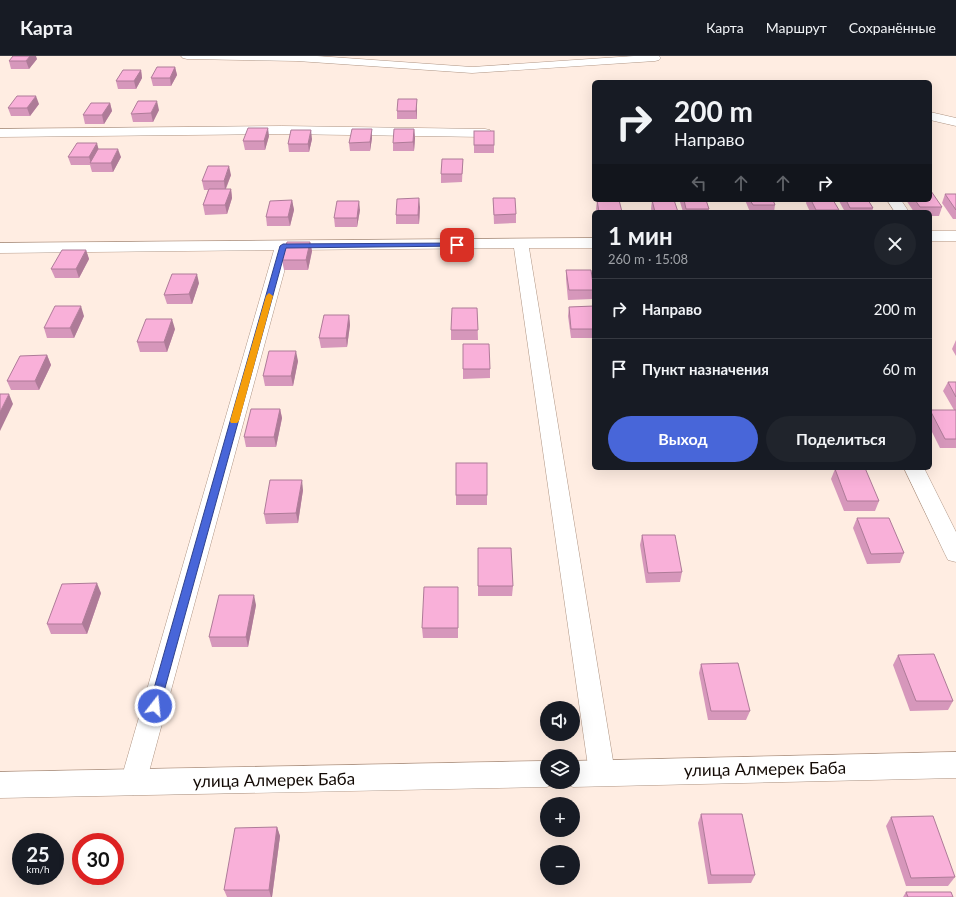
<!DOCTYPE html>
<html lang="ru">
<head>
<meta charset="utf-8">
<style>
  body { margin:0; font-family:Lato,sans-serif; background:#20242c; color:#f1f3f6; height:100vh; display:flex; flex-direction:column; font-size:15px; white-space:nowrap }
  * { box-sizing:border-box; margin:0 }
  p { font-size:13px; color:#9ea1a6 }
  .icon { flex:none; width:22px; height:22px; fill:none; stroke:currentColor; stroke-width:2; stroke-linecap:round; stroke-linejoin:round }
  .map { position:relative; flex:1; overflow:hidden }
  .drawer { position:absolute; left:592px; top:154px; width:340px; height:260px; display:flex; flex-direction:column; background:#171b24; border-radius:6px; box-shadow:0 4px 16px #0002 }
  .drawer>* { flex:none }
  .guide { position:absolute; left:592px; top:24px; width:340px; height:122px; border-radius:6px; box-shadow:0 4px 16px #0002; background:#171b24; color:#f1f3f6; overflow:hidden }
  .buttons { position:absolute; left:540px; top:645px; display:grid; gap:8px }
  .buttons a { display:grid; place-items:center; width:40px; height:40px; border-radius:50%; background:#171b24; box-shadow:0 4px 16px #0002; font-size:20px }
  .speed { position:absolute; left:12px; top:777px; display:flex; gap:8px; font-size:20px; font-weight:700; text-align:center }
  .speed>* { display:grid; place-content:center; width:52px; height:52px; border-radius:50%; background:#171b24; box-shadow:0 4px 16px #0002; line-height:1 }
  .speed small { font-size:10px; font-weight:400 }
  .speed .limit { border:6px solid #d22; background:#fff; color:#111 }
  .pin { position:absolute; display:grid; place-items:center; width:34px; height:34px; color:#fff; margin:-17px; border-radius:8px; box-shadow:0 2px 6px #0006 }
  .me { position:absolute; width:44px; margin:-22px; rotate:16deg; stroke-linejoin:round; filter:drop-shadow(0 0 3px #0008) }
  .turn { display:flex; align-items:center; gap:14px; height:84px; padding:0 16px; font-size:18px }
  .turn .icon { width:52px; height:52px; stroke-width:2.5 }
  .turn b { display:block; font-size:28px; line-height:34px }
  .lanes { display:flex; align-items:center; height:38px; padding:0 16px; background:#0003; justify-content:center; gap:20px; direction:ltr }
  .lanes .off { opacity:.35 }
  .round { display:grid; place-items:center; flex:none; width:42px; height:42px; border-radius:21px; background:#20242c }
  .overview { display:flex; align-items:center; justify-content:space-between; height:68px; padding:0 16px }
  h1 { font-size:24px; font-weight:700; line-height:30px }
  .button { display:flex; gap:8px; margin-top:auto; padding:8px 16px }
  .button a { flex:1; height:46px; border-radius:24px; background:#4866d9; color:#fff; font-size:16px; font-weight:700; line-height:46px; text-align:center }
  .button a+a { background:#20242c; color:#f1f3f6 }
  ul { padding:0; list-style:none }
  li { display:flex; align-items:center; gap:12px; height:60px; padding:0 16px; border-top:1px solid #363941 }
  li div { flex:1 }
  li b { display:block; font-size:15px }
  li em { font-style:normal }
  header { display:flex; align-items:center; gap:24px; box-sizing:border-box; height:56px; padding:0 20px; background:#171b24; border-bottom:1px solid #363941 }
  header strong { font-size:19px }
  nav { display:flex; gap:22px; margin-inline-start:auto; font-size:14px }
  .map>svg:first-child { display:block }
</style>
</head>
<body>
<header>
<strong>Карта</strong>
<nav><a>Карта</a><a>Маршрут</a><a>Сохранённые</a></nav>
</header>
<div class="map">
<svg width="956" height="841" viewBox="0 0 956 841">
  <rect width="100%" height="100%" fill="#ffede2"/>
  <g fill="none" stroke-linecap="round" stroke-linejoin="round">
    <defs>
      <g id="street">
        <polygon points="181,0 317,0 472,11 634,0 659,0 661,2 659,4 655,5 472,17 297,5 187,3 183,2"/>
        <polygon points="930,56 956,62 956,70 930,64"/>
        <polygon points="282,70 485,73 490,74 491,77 490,80 485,81 282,78 0,81 0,73"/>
        <polygon points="887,144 901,144 909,156 895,156"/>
        <rect x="930" y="175" width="26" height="10"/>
        <polygon points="594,182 594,192 529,192 615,717 611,725 602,729 593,725 589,717 514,192 290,194 146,727 142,736 133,739 124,736 120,727 274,194 0,197 0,187"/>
        <polygon points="904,412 924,412 956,476 956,506 948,504 945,498"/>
      </g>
      <g id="secondary">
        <polygon points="956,696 956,722 573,731 562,726 573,726 573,705"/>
        <polygon points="547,705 547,726 558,726 547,731 0,742 0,716"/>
      </g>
    </defs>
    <use href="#street" stroke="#af9584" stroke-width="1"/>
    <use href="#secondary" stroke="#af9584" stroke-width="1"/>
    <use href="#street" fill="#fff" fill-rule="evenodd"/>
    <use href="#secondary" fill="#fff" fill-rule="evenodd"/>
  </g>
  <g fill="#d697bb">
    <polygon points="37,3 29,13 11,13 9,5"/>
    <polygon points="175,11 177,19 171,30 153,30 151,22"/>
    <polygon points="141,14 142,22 136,33 118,33 116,25"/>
    <polygon points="110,47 112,55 104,68 85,68 83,59"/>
    <polygon points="39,48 30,60 11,60 8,52"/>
    <polygon points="417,51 417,63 397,63 397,55"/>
    <polygon points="159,54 153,66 133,66 131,58"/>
    <polygon points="414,73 415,82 414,95 393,95 393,87"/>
    <polygon points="474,75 494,89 494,97 474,97"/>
    <polygon points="269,80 265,94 245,94 243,85"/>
    <polygon points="372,82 370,95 350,95 349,87"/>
    <polygon points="312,83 309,96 289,96 288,88"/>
    <polygon points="99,93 121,101 113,116 92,116 90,109 71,109 68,101"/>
    <polygon points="463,103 462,126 441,127 441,118"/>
    <polygon points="231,119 226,133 231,133 232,142 227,158 205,159 203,149 208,134 204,134 202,125"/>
    <polygon points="945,138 956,138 956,163 953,163 942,147"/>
    <polygon points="493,142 516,158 516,167 494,168"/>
    <polygon points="292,144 294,154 290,170 267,170 266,161"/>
    <polygon points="597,144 622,156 597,156 596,153"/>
    <polygon points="652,144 678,156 652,156 651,153"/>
    <polygon points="680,144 706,144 709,153 708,156 683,156 680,146"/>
    <polygon points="745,144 773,144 775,149 774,156 750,156"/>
    <polygon points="807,144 833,144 839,154 838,156 810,156 806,147"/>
    <polygon points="839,144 868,144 873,152 872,156 845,156 839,145"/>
    <polygon points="906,144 930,144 942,151 939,160 930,160 930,156 914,156"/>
    <polygon points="420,151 419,168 396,168 396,159"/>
    <polygon points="360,154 357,171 335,171 334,162"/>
    <polygon points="310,186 312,195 308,214 284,214 282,204"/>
    <polygon points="86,194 89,203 79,222 55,222 51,213"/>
    <polygon points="566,214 594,234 593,243 568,244 566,223"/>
    <polygon points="199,227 192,248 167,248 164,239"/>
    <polygon points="594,250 594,282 571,282 568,260 569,251"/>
    <polygon points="477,252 478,284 451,284 451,274"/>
    <polygon points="349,259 350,269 347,291 321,292 319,282"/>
    <polygon points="84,260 74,282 47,282 44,272"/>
    <polygon points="175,273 167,296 140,296 137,286"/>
    <polygon points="956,284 956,300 952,293"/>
    <polygon points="47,299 51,309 39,334 11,334 7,325"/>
    <polygon points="298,305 293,330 265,330 263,320"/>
    <polygon points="463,313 490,313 490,322 463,323"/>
    <polygon points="948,326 956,326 956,392 940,392 930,372 930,354 954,354 943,335"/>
    <polygon points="280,353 282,362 276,391 246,391 244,381"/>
    <polygon points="835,413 879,445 875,455 844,455 831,423"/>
    <polygon points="303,434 298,467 266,468 264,458"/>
    <rect x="456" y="439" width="31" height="10"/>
    <polygon points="857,462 904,497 900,507 867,508 853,472"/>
    <polygon points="642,479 682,516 680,526 646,527 640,489"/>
    <polygon points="478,492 513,530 512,540 478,540"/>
    <polygon points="458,531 458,582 423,582 422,572"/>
    <polygon points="101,537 87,578 51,578 47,568"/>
    <polygon points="256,549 248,591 212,591 209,581"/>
    <polygon points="898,599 953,645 948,654 910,655 893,609"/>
    <polygon points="701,608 750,655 746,664 708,664 699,617"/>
    <polygon points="701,758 755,819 751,827 708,828 698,767"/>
    <polygon points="891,761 955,821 948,830 906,830 886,770"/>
    <polygon points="277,771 280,780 272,841 227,841 224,834"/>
    <polygon points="906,836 953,841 903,841"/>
  </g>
  <g fill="#ae7b98">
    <polygon points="30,0 36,0 37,3 29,13 26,5"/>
    <polygon points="175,11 177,19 171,30 170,22"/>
    <polygon points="141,14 142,22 136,33 134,25"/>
    <polygon points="36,40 39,48 30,60 27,52"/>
    <polygon points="417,43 417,63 416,55"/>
    <polygon points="157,45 159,54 153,66 151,57"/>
    <polygon points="110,47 112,55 104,68 102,59"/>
    <polygon points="268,72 269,80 265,94 264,85"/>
    <polygon points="372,73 372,82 370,95 370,86"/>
    <polygon points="414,73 415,82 414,95 413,86"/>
    <polygon points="311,74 312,83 309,96 308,88"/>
    <polygon points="97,87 99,95 91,107 89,101"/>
    <polygon points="118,93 121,101 113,116 111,107"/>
    <polygon points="229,110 231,119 225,134 224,125"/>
    <polygon points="231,133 232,142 227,158 225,149"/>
    <polygon points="419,142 420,151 419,168 418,159"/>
    <polygon points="292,144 294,154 290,170 288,161"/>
    <polygon points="359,145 360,154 357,171 357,162"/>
    <polygon points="310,186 312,195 308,214 306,204"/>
    <polygon points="86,194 89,203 79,222 76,213"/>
    <polygon points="197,218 199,227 192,248 189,238"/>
    <polygon points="81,250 84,260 74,282 70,272"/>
    <polygon points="349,259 350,269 347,291 346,282"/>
    <polygon points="172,263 175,273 167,296 164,286"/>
    <polygon points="296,295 298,305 293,330 291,320"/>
    <polygon points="47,299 51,309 39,334 35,325"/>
    <polygon points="9,338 13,348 0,375 0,356"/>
    <polygon points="280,353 282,362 276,391 274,381"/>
    <polygon points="302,424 303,434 298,467 296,457"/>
    <polygon points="97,527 101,537 87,578 82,568"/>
    <polygon points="254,539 256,549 248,591 246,581"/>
    <polygon points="277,771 280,780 272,841 271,841 269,834"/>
  </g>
  <g fill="#f9b0d9" stroke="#ae7b98">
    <polygon points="13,0 30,0 26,5 9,5"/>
    <polygon points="157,11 175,11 170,22 151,22"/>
    <polygon points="123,14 141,14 134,25 116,25"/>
    <polygon points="17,40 36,40 27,52 8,52"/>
    <polygon points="398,43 417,43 416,55 397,55"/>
    <polygon points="138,45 157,45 151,57 131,58"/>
    <polygon points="91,47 110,47 102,59 83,59"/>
    <polygon points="248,72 268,72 264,85 243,85"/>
    <polygon points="352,73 372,73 370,86 349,87"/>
    <polygon points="394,73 414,73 413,86 393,87"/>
    <polygon points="291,74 311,74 308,88 288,88"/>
    <rect x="474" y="75" width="20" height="14"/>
    <polygon points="77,87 97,87 89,101 68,101"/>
    <polygon points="98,93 118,93 111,107 90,107"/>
    <polygon points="442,103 463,103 462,118 441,118"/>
    <polygon points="208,110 229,110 224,125 202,125"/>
    <polygon points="209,133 231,133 225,149 203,149"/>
    <polygon points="930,135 931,135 942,151 920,151 915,144 930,144"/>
    <polygon points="945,138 956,138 956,154"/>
    <polygon points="419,142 418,159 396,159 397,143"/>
    <polygon points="493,142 515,142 516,158 494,159"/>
    <polygon points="292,144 288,161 266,161 270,145"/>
    <polygon points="597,144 619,144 622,156 599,156"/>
    <polygon points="652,144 674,144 678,156 655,156"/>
    <polygon points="684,144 706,144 709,153 686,153"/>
    <polygon points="750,144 773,144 775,149 753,149"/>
    <polygon points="811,144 833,144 839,154 816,154"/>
    <polygon points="846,144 868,144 873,152 850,152"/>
    <polygon points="337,145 359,145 357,162 334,162"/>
    <polygon points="287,186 310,186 306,204 282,204"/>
    <polygon points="62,194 86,194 76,213 51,213"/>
    <polygon points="566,214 591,214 594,234 569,234"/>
    <polygon points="172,218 197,218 189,238 164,239"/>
    <polygon points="55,250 81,250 70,272 44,272"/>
    <polygon points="594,250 594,273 571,273 569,251"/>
    <polygon points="452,252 477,252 478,274 451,274"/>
    <polygon points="324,259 349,259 346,282 319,282"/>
    <polygon points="146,263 172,263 164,286 137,286"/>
    <polygon points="463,288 489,288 490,313 463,313"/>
    <polygon points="269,295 296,295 291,320 263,320"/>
    <polygon points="47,299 35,325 7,325 20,300"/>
    <polygon points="948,326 956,326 956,341"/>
    <polygon points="0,338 9,338 0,356"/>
    <polygon points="251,353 280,353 274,381 244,381"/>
    <polygon points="930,354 956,354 956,383 945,383"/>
    <rect x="456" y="407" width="31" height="32"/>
    <polygon points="865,412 879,445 847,445 835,413"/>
    <polygon points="270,424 302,424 296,457 264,458"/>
    <polygon points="857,462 889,462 904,497 871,498"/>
    <polygon points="642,479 675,479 682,516 648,517"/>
    <polygon points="478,492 511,492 513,530 478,530"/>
    <polygon points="97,527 82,568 47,568 62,528"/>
    <polygon points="424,531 458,531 458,572 422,572"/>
    <polygon points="219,539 254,539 246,581 209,581"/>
    <polygon points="934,598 953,645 916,645 898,599"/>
    <polygon points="738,607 750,655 711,655 701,608"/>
    <polygon points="701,758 742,758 755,819 711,819"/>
    <polygon points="933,760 955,821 911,822 891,761"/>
    <polygon points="277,771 269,834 224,834 235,772"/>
    <polygon points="906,836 951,836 953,841 908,841"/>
  </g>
  <polygon fill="#4866d9" stroke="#2f428d" points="457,187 461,189 460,190 286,192 160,650 159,654 155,655 151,654 149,650 280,190 283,188"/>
  <polygon fill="#f59e0b" points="269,237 273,240 239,365 237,367 231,367 230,365 266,240"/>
  <g text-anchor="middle" stroke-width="3" stroke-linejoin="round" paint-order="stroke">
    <g font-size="17" fill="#130a05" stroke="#fff">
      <text transform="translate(765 713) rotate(-1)" y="6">улица Алмерек Баба</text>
      <text transform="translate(274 724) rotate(-1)" y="6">улица Алмерек Баба</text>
    </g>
  </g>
</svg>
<div class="buttons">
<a><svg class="icon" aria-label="sound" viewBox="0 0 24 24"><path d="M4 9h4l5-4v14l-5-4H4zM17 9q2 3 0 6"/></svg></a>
<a><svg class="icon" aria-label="layers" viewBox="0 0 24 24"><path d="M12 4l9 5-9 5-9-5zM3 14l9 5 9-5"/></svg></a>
<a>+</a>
<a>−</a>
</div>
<div class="speed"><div>25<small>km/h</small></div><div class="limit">30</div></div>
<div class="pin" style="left:457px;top:189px;background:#d93025"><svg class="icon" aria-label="arrive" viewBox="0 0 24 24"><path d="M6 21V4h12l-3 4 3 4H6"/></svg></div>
<svg class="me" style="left:155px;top:650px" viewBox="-20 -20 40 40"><circle r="17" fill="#4866d9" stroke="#fff" stroke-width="3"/><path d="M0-11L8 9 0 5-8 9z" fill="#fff"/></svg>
<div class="guide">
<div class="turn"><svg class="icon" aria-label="right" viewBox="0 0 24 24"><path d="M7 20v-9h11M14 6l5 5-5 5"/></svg><div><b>200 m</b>Направо</div></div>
<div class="lanes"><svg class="icon off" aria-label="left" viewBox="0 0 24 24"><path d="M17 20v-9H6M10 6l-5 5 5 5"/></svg><svg class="icon off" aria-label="ahead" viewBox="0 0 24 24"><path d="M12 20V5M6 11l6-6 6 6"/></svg><svg class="icon off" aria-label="ahead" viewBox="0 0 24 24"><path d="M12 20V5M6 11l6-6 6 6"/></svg><svg class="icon" aria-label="right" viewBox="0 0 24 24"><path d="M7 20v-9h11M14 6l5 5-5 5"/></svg></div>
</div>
<section class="drawer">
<div class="overview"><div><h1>1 мин</h1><p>260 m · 15:08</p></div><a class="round"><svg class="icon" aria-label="close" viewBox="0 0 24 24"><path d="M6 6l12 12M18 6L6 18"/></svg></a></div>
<ul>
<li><svg class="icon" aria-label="right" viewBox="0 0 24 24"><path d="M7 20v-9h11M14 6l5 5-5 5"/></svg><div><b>Направо</b></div><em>200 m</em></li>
<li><svg class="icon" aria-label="arrive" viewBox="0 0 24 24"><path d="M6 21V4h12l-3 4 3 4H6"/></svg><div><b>Пункт назначения</b></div><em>60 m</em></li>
</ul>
<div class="button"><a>Выход</a><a>Поделиться</a></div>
</section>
</div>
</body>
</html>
